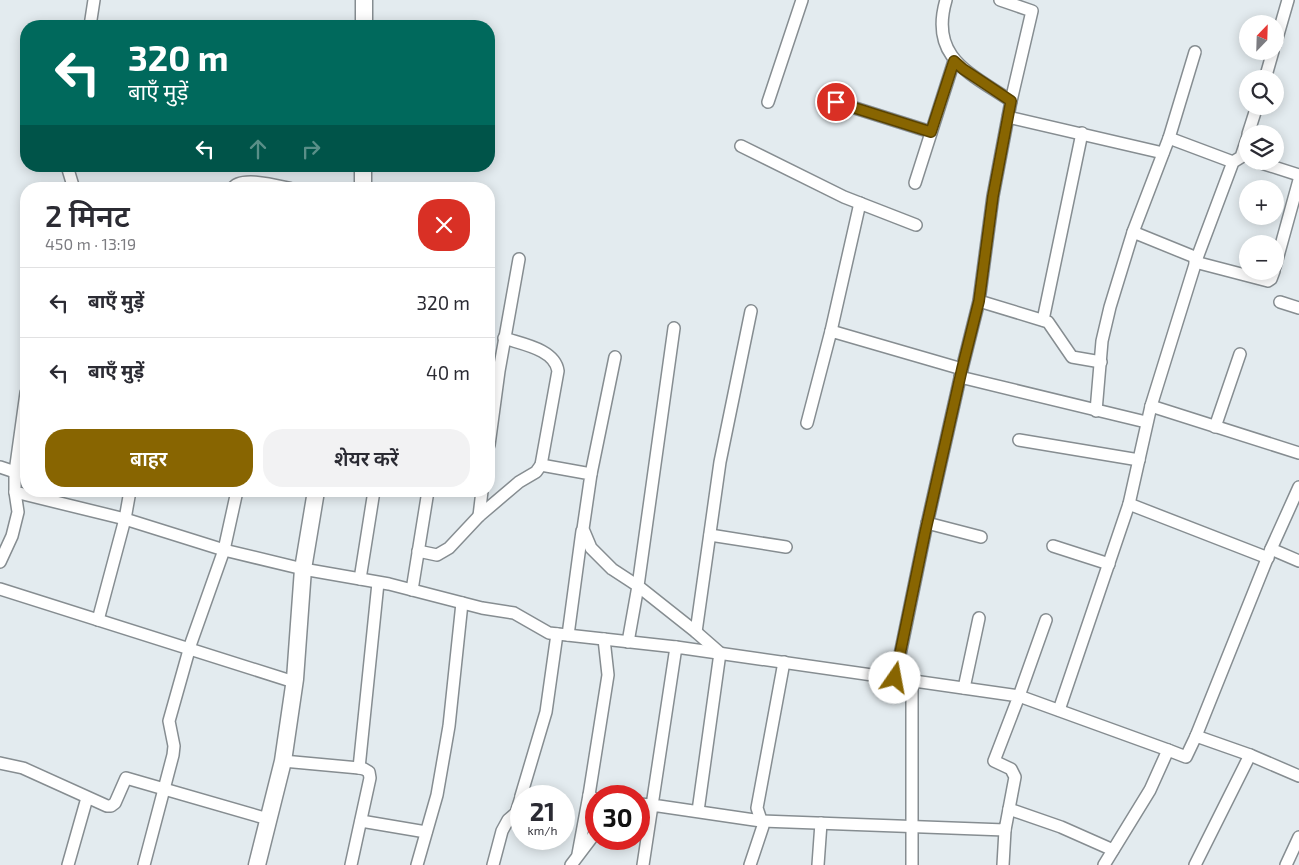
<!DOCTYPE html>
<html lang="hi">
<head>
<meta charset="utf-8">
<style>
  body { margin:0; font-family:"Exo 2","Noto Sans Devanagari",sans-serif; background:#f2f2f3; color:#2b2b33; height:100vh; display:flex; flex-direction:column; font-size:19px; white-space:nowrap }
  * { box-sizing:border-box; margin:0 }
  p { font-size:16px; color:#7c7c81 }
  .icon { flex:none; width:28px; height:28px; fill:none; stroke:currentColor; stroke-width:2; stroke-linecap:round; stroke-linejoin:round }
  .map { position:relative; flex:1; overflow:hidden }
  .details { position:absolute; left:20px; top:182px; width:475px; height:315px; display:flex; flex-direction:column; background:#fff; border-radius:20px; box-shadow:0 2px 12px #0003 }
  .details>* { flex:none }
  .hud { position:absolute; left:20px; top:20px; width:475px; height:152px; border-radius:20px; box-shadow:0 2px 12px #0003; background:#00695c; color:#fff; overflow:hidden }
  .needle { width:32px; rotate:23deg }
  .tools { position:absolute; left:1239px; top:15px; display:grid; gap:10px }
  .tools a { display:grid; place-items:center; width:45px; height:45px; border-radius:50%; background:#fff; box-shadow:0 2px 12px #0003; font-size:25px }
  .speed { position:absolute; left:510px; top:785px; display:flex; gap:10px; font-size:25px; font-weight:700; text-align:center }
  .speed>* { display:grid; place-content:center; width:65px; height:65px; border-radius:50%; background:#fff; box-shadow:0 2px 12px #0003; line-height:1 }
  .speed small { font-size:12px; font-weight:400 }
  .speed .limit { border:8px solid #d22; background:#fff; color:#111 }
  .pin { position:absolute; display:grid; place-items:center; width:42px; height:42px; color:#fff; margin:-21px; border:2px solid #fff; border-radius:50%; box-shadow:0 1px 5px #0007 }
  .me { position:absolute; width:55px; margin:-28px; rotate:12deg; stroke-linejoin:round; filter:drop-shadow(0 0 4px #0008) }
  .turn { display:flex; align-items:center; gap:18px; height:105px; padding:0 25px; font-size:22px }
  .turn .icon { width:65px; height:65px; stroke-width:2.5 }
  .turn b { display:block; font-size:35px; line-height:42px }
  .lanes { display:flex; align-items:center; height:48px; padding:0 25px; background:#0003; justify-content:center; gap:25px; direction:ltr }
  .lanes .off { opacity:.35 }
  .round { display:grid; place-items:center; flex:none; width:52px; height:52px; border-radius:20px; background:#f2f2f3 }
  .overview { display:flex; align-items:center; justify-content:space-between; height:85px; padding:0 25px }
  h1 { font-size:30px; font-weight:600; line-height:38px }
  .primary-button { display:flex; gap:10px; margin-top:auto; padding:10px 25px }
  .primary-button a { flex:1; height:58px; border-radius:20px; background:#886501; color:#fff; font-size:20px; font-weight:600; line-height:58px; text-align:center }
  .primary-button a+a { background:#f2f2f3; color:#2b2b33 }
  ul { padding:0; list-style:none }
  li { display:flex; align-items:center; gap:15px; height:70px; padding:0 25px; border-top:1px solid #e1e1e2 }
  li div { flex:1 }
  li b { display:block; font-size:19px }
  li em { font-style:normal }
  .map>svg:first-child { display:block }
</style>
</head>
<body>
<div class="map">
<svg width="1299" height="865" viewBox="0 0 1299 865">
  <rect width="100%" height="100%" fill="#e3ebef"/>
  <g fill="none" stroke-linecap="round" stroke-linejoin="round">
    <defs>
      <g id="street">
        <path d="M 946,0 C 929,58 970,73 1011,101"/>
        <polyline points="90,26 94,0"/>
        <polyline points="1275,45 1288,0"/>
        <polyline points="1265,79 1273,51"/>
        <polyline points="768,102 802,0"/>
        <polyline points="836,102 931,132"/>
        <polyline points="1008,117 1163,153"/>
        <polyline points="1248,134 1257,106"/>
        <polyline points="1169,138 1233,162"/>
        <polyline points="741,146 844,197 916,225"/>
        <polyline points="1255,161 1299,175"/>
        <polyline points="67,166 74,189"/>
        <polyline points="915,183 954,61"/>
        <path d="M 232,189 C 240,175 278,186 292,189"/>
        <polyline points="1133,232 1169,138 1195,52"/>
        <polyline points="1195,262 1268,281 1271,279 1274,271"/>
        <polyline points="1275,267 1299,180"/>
        <polyline points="979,301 1048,322 1072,357 1101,362"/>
        <polyline points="1280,302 1299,308"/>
        <polyline points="1043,320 1082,133"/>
        <polyline points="674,328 638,586 696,632 720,653 698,811"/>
        <polyline points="831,331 860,203"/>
        <polyline points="962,369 979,301 993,196 1011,101 1032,11 1000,0"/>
        <polyline points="960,377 1146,422"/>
        <polyline points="26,393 15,472 15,492 125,519 224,550 303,569 389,584 482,608 514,613 549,633 676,647"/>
        <polyline points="1151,406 1299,453"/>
        <polyline points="1096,411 1102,341 1110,307 1133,232 1197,258"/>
        <polyline points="807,423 831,331 962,369 925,533 895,679"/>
        <polyline points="1215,427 1240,354"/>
        <polyline points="1019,440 1139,460"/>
        <polyline points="489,445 499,371 519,259"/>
        <polyline points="541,465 591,474 583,529 591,548 612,569 638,586 628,642"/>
        <polyline points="0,467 15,472"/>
        <polyline points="591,474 615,357"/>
        <polyline points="1129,504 1268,558"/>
        <polyline points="479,516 482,491"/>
        <polyline points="927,523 981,537"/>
        <polyline points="710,535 786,547"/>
        <polyline points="1053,546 1109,564"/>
        <polyline points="1271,549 1299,561"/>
        <path d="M 418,551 L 437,555 L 449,548 L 479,516 L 519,482 L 536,472 L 541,465 L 558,371 C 555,349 521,344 504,338"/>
        <polyline points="0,562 12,536 18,512 15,492"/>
        <polyline points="360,579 374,491"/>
        <polyline points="0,589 294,682"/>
        <polyline points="412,590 428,491"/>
        <polyline points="98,620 125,519 130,491"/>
        <polyline points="1046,620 1019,696 1168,750"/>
        <polyline points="696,632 720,462 751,311"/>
        <polyline points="568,635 582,531"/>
        <polyline points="964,688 979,618"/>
        <polyline points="1059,710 1129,504 1151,406 1197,258 1233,162 1241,157 1248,136"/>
        <polyline points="1196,736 1271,549 1299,487"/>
        <polyline points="283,761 359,768 364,769 369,772 370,778 351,865"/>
        <polyline points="0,763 23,768 107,806 111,806 115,803 126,778 268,819"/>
        <polyline points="359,768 378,583"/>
        <polyline points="521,796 546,712 557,634"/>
        <polyline points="596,800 589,795 608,675 604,639"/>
        <polyline points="639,804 652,805 761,821 1005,830 1015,777 1011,769 994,761 1019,696 676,647 643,865"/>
        <polyline points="1009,809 1061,827 1113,850"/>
        <polyline points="361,821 426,832"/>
        <polyline points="578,854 589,795"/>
        <polyline points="68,865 87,798"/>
        <polyline points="144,865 173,755 174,746 169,721 191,643 224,550 237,491"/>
        <polyline points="417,865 437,795 449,726 462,603"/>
        <polyline points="493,865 502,831 508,820 516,813 521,797"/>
        <polyline points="571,865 596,832"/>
        <polyline points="750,865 763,826 757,808 784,662"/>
        <polyline points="818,865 821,823"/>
        <polyline points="912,865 912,681"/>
        <polyline points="1003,865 1005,830"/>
        <polyline points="1104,865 1150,790 1168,750 1186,757 1196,736 1250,755 1299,776"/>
        <polyline points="1195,865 1250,755"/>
        <polyline points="1286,865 1299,837"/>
      </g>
      <g id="secondary">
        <polyline points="364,26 364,0"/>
        <polyline points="363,189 363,166"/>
        <polyline points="257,865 283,761 295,679 303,569 316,491"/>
      </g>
    </defs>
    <use href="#street" stroke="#868d91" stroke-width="14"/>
    <use href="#secondary" stroke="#868d91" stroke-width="19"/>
    <use href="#street" stroke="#fff" stroke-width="11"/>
    <use href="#secondary" stroke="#fff" stroke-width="16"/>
  </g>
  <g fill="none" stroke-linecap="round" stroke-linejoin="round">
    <defs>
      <polyline id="route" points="836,102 931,132 954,61 963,69 1011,101 993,196 979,301 962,369 925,533 895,678"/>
    </defs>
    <use href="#route" stroke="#584201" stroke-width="12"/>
    <use href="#route" stroke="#886501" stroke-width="9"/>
  </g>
</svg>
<div class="tools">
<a><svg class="needle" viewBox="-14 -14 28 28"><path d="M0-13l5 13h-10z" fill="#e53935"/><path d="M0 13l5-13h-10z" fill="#7c7c81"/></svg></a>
<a><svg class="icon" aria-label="search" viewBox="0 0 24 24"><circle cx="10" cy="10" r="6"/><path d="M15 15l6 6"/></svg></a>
<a><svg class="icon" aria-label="layers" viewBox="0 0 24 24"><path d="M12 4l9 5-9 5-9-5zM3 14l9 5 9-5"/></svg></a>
<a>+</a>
<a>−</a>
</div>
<div class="speed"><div>21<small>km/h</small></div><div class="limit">30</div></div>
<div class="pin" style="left:836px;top:102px;background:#d93025"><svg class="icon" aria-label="arrive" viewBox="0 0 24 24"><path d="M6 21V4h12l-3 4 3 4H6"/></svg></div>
<svg class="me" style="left:895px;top:678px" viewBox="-20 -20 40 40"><circle r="19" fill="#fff"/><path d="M0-13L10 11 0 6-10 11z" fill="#886501"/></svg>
<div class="hud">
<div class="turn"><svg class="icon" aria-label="left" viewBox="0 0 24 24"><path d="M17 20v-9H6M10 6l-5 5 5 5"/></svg><div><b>320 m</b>बाएँ मुड़ें</div></div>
<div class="lanes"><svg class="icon" aria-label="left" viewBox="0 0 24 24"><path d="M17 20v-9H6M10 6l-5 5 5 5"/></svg><svg class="icon off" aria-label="ahead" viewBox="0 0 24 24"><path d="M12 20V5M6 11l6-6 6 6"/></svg><svg class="icon off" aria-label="right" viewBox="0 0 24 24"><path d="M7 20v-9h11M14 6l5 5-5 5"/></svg></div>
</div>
<section class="details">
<div class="overview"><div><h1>2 मिनट</h1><p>450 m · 13:19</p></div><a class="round" style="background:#d93025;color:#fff"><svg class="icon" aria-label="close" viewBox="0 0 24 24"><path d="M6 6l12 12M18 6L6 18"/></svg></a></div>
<ul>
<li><svg class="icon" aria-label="left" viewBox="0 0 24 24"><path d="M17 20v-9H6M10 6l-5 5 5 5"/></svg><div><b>बाएँ मुड़ें</b></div><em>320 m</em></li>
<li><svg class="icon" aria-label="left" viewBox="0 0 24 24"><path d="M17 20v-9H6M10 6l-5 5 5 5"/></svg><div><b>बाएँ मुड़ें</b></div><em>40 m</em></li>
</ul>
<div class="primary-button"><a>बाहर</a><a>शेयर करें</a></div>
</section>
</div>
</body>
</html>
